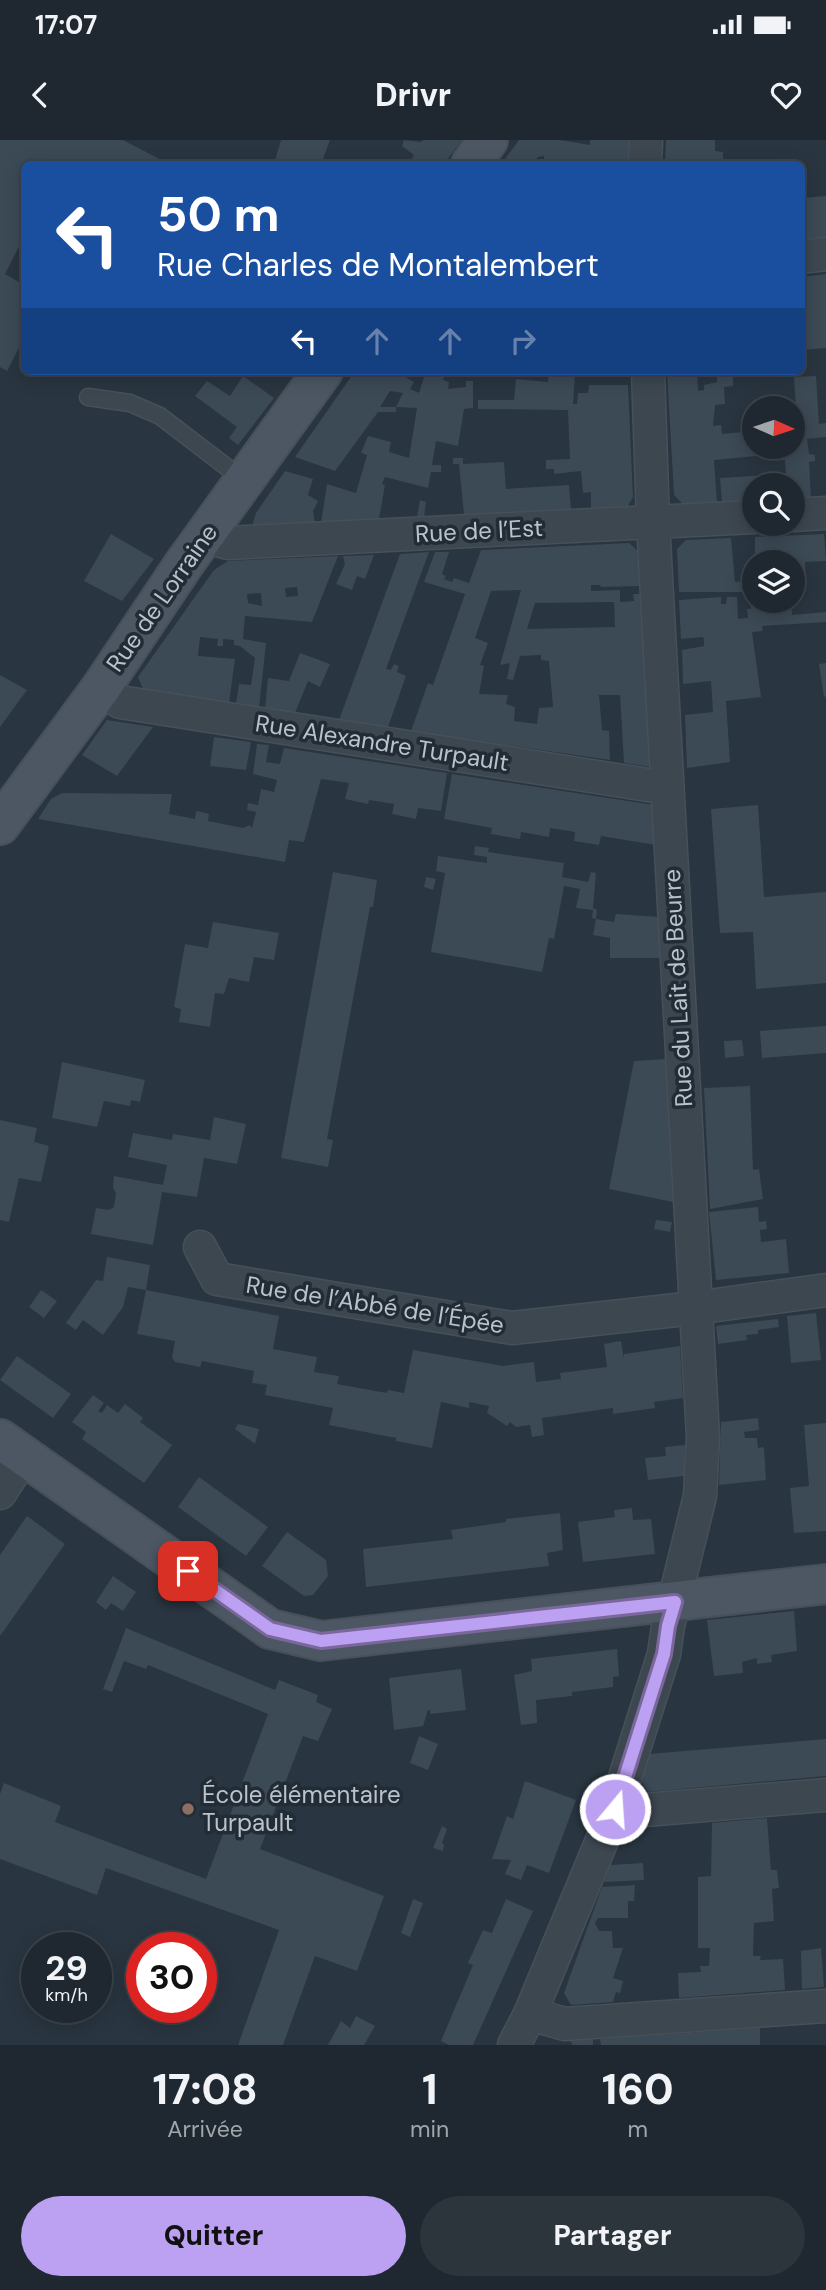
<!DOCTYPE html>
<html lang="fr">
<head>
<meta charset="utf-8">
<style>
  body { margin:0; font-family:"DM Sans",sans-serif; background:#2c343c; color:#f1f3f6; height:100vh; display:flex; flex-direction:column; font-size:26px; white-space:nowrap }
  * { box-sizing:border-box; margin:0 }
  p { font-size:23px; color:#a1a6ab }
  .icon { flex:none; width:38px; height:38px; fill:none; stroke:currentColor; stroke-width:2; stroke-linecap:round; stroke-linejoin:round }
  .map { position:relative; height:1905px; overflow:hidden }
  .panel { display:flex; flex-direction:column; background:#1f2830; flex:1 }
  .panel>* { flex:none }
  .guide { position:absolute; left:21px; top:21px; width:784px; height:214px; border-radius:10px; box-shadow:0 4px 18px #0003,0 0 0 2px #3c444c; background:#1a4fa0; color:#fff; overflow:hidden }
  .needle { width:46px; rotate:93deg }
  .tools { position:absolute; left:742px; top:256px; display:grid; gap:14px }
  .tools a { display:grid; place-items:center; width:63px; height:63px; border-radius:50%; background:#1f2830; box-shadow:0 4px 18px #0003,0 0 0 2px #3c444c; font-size:35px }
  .speed { position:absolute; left:21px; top:1792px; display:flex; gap:14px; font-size:35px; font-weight:700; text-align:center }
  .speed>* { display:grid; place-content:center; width:91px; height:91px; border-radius:50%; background:#1f2830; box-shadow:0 4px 18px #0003,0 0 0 2px #3c444c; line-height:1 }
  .speed small { font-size:18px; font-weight:400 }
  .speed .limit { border:10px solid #d22; background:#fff; color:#111 }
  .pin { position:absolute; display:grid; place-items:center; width:60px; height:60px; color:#fff; margin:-30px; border-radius:14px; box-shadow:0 4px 10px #0006 }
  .me { position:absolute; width:77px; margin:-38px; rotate:18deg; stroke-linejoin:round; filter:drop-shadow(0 0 5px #0008) }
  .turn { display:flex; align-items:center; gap:24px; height:147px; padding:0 21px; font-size:32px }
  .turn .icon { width:91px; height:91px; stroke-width:2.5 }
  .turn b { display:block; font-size:49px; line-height:60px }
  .lanes { display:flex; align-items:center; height:66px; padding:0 21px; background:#0003; justify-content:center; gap:35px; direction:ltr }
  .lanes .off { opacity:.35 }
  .eta { display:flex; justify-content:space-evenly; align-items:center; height:119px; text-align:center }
  .eta b { font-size:42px; font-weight:800; line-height:49px }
  .cta { display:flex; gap:14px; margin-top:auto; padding:14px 21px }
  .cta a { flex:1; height:80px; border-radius:42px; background:#bca0f2; color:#111; font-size:28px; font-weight:800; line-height:80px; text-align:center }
  .cta a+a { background:#2c343c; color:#f1f3f6 }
  .status { display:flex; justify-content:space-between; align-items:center; height:49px; padding:0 35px; background:#1f2830; direction:ltr }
  .status svg { height:19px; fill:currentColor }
  header { display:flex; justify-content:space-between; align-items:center; height:91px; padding:0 21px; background:#1f2830; font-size:32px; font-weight:800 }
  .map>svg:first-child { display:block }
</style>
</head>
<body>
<div class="status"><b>17:07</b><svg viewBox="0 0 49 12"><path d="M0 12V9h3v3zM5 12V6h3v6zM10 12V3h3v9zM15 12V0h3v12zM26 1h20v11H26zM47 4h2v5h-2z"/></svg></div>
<header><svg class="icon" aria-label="back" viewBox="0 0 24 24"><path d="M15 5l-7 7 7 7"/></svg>Drivr<svg class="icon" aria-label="heart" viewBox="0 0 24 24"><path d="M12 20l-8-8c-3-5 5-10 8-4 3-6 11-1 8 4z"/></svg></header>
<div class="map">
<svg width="826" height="1905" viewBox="0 0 826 1905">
  <rect width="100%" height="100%" fill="#293540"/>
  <g fill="#3c4a56" fill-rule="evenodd">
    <polygon points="0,0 123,0 169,24 24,24 24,97 5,134 24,145 24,211 19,208 7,231 0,227"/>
    <polygon points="281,0 330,0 321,24 274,24"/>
    <polygon points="404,0 421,2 423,0 462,0 444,24 409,24 414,15 402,6"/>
    <polygon points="519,0 560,0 590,5 590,0 629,0 628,24 544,24 544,16 538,17 532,24 513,24 505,19"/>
    <polygon points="666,0 715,0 715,11 723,12 723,24 665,24"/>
    <polygon points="826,56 826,98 802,100 802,58"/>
    <polygon points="826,134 826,208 802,210 802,137"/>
    <polygon points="355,231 402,231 400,234 414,242 410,249 419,253 426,231 446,231 443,240 449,242 448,249 466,247 466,241 473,241 473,268 464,269 458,306 436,301 432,325 441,325 441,332 431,332 428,348 385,337 382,344 385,345 379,379 321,383 327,344 356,353 367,315 361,313 368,296 391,302 389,312 409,318 417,268 396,267 403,253 390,251 380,267 396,267 396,272 378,272 335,331 295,317"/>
    <polygon points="549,231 589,231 589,233 575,234 573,264 577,264 578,253 588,253 589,245 628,245 633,357 628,366 591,368 591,352 583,353 581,331 554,334 554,329 546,329 546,320 570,319 568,270 478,269 478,260 514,260 516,239 548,242"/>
    <polygon points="667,231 697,231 698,251 704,250 704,245 717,242 717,231 733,231 733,246 724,247 725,264 715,265 713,286 721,285 722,294 754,291 756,316 714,320 717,363 683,364 674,355"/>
    <polygon points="243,236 274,258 238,305 229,298 237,287 195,256 207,241 230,256"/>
    <polygon points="816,236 819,284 826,283 826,297 807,299 809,314 815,315 815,321 809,322 811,358 793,359 793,345 754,345 754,361 722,363 720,338 786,334 785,320 778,320 777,310 785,310 784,306 793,306 793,287 797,286 794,237"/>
    <polygon points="453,318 463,318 463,324 504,322 506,349 569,345 571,370 464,375 459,324 453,324"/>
    <polygon points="285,331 313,339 308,355 318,361 313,371 315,383 252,386 256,373"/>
    <polygon points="420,360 426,362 424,377 417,377"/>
    <polygon points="111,394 154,419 122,461 84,441"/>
    <polygon points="824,394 826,421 805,422 806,441 793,442 793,422 755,422 755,397"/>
    <polygon points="731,398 735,442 742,441 742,452 679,452 677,409 686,400"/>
    <path d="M 629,403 L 640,413 L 641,446 L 600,447 L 601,445 L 591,445 L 591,451 L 620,450 L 620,462 L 634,461 L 633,454 L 642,454 L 651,627 L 624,623 L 620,555 L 599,555 L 602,590 L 609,591 L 610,620 L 411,591 L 428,543 L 433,545 L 465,454 L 424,442 L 435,412 L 449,412 L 442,434 L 446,436 L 444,439 L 452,442 L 454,438 L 469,443 L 481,410 ZM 521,450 L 500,525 L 510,523 L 507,539 L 513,540 L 520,516 L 541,515 L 541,520 L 549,521 L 553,567 L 539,568 L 537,584 L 514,581 L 515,567 L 506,564 L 508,555 L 479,554 L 484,526 L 480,525 L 488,503 L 475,498 L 491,451 ZM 614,462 L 615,487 L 527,489 L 535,463 Z"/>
    <polygon points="429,412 386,529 391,530 394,524 399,526 397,532 406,536 388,587 339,580 400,414"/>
    <polygon points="374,415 365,439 357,436 352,450 336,444 345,424 343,416"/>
    <path d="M 338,416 L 312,482 L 245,476 L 243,499 L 266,503 L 259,568 L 236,564 L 239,544 L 251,545 L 255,518 L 240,506 L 234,505 L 234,500 L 223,499 L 223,506 L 217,506 L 218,499 L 200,497 L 198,516 L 235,519 L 229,563 L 143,549 L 138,537 L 214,430 L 228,421 ZM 297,447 L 298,456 L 286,457 L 285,448 ZM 261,453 L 262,466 L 248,463 L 247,454 Z"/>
    <polygon points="751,451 754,451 754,460 791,460 792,475 826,472 826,482 762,486 763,491 752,492 761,557 726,561 730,622 687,628 685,575 713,572 711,541 683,544 682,510 704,506 704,500 703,497 681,499 679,460 721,457 721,464 726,464 727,457 737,457 738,479 748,478 747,469 751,469"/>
    <polygon points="300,513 330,524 320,547 308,541 295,573 265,569 268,538 289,541"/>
    <polygon points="826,523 826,556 824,557 819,524"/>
    <polygon points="0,535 27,550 0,587"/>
    <polygon points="107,580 153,587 117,636 82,615"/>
    <polygon points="214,597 251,602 246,630 210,626"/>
    <polygon points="257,604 269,605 266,622 280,624 284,608 447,633 441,671 418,668 416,679 392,674 394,664 369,660 368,664 345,659 349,643 321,639 304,702 289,700 285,722 38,679 51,659 62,653 172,654 169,674 195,679 196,671 202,672 209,674 208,681 243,688 250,685 252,688 256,672 247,670 248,663 258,665 261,649 274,652 277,640 253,634"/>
    <polygon points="452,634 654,665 656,705 601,696 599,705 574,701 575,692 550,688 549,697 521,692 520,699 491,694 492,688 444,679"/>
    <polygon points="758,665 764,757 826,752 826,843 756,849 753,792 720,793 711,669"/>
    <polygon points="475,706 489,708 488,712 564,723 562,737 588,742 591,732 596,733 593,768 597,770 596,779 614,782 616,774 659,777 661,818 610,818 610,798 593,795 596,779 592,778 593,770 576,768 580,749 564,746 554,799 549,798 542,832 431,812 445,733 436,731 438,716 487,723 487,717 474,715"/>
    <polygon points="333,732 377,740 373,767 370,767 327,999 333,1000 328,1027 281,1018"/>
    <polygon points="426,737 436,739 433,750 424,747"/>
    <polygon points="213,782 279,793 274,820 254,817 249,842 229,838 224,854 215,853 210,887 179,882 181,869 174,867 185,804 208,808"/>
    <polygon points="826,886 826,913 762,918 760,891"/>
    <polygon points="742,900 744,916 725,918 724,901"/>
    <polygon points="666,919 673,1062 609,1049 634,921"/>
    <polygon points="62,922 145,940 140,962 131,960 130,966 104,961 97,987 52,978"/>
    <polygon points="750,946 753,1030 759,1029 763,1059 710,1069 704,948"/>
    <polygon points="214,977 246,984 237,1024 204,1018 197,1057 162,1052 153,1105 91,1094 96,1068 109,1070 114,1067 116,1053 113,1048 114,1036 163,1045 167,1025 128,1017 133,993 172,1000 173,994 210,1000"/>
    <polygon points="0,980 37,988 34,1002 49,1006 41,1042 19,1038 9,1082 0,1080"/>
    <polygon points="758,1067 759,1082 766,1081 767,1089 760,1090 761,1102 786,1099 789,1133 716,1140 709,1072"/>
    <polygon points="656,1080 672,1082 670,1092 654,1089"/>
    <polygon points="107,1117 150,1125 146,1150 128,1147 123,1167 103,1195 83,1180 76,1190 66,1183 96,1140 103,1141"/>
    <polygon points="41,1150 57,1161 44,1178 29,1167"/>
    <polygon points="146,1150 279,1176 273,1209 317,1217 314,1232 339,1236 337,1244 387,1253 388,1250 404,1253 413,1210 503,1226 534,1222 536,1242 561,1239 560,1233 607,1227 604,1204 621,1201 624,1219 624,1214 680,1206 683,1258 654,1262 655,1268 613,1274 613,1268 542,1278 544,1295 532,1297 530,1285 516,1287 510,1282 507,1286 487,1273 489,1266 469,1262 469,1268 441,1262 432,1308 396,1301 396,1298 329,1285 333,1268 265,1255 267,1245 252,1243 254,1231 202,1221 200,1227 175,1222 172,1217 175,1201 137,1194"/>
    <polygon points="816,1173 821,1220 791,1223 787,1176"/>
    <polygon points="778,1179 779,1187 758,1190 758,1194 746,1195 747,1200 718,1204 716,1186"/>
    <polygon points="17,1216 71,1254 53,1278 0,1240"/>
    <polygon points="93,1255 104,1263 98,1271 102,1273 107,1265 118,1273 125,1264 143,1278 140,1282 172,1305 144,1343 82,1299 86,1292 72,1282"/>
    <polygon points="758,1278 759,1290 744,1292 745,1298 757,1298 758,1308 764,1307 766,1340 719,1345 721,1282"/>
    <polygon points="826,1283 826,1391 794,1393 790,1348 809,1346 804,1285"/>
    <polygon points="238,1284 259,1289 255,1304 235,1289"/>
    <polygon points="685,1305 684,1336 648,1340 645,1318 666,1316 665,1307"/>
    <polygon points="199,1337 268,1387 246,1416 178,1367"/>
    <polygon points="632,1368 633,1380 651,1379 655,1414 583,1422 578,1382 615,1377 614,1370"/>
    <polygon points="560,1373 563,1410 547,1413 549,1426 366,1447 363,1409 453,1399 451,1390 506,1382 506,1379"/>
    <polygon points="27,1376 65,1404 0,1496 0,1415"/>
    <polygon points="287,1392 326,1420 328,1436 313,1455 304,1456 262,1426"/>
    <polygon points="113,1436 136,1452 123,1471 111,1463 106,1470 96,1462"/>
    <polygon points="794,1471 797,1511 771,1515 772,1522 757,1524 757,1518 742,1522 743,1533 714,1536 707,1480"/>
    <polygon points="126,1488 275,1550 279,1540 318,1555 316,1562 332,1569 318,1601 303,1596 260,1709 384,1756 357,1831 315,1816 283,1905 238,1905 279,1790 106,1728 97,1755 0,1719 0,1654 4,1643 61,1666 55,1682 206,1739 268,1574 148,1525 146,1529 124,1521 112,1552 103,1549"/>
    <polygon points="617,1509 619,1536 613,1537 613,1547 572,1552 572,1556 536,1560 537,1583 521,1585 514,1535 532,1531 531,1519"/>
    <polygon points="461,1529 466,1570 430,1574 430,1570 428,1570 423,1586 394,1590 389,1538"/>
    <polygon points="419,1596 438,1604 428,1630 410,1623"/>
    <polygon points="826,1599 826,1636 648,1652 640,1640 649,1614"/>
    <polygon points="525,1641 576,1660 549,1733 527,1725 521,1740 505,1734 511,1720 492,1719 507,1676 513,1679"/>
    <polygon points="767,1678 771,1730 777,1730 779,1748 772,1749 774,1781 754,1783 753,1816 761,1816 760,1820 783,1819 785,1850 679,1858 678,1833 701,1832 700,1826 709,1826 710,1808 698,1808 698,1737 711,1736 712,1683"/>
    <polygon points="442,1686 447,1689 442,1703 444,1705 443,1711 433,1708"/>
    <polygon points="643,1723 644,1740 604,1742 610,1725"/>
    <polygon points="635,1745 634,1761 628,1761 628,1778 598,1778 595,1783 599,1791 612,1791 613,1808 623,1808 613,1838 623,1841 620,1853 616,1852 613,1862 571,1865 564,1853 602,1747"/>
    <polygon points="413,1759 423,1763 410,1797 401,1793"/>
    <polygon points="506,1759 533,1771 473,1905 449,1905 441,1901 473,1825 468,1823 483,1790 492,1793"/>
    <polygon points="821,1808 824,1847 802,1849 801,1811"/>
    <polygon points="356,1876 375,1886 364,1905 328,1905 341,1881 350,1888"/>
    <polygon points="760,1888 760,1905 601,1905 600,1899"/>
    <polygon points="593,1899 593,1905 572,1905 571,1901"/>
  </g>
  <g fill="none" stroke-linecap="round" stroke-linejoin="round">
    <defs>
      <polyline id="service" points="88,257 130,263 160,276 245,341"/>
      <g id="minor">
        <polyline points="645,24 646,0"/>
        <polyline points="802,117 826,114"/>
        <polyline points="793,375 826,373"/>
        <polyline points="205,396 228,403 754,377"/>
        <polyline points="101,548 120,562 667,648"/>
        <polyline points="200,1107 217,1139 512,1188 695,1168 826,1150"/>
        <polyline points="0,1353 24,1316"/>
        <polyline points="615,1669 633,1671 826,1655"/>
        <polyline points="530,1874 565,1884 826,1866"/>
        <polyline points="514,1905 530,1874 615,1669 664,1514 668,1486 700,1356 703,1297 653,382 648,231"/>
      </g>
      <g id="secondary">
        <polyline points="471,24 488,0"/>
        <polyline points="0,685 101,548 184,424 323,231"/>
        <polyline points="0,1299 270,1489 321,1501 826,1444"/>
      </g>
    </defs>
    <use href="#service" stroke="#475059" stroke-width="19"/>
    <use href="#minor" stroke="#475059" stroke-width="35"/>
    <use href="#secondary" stroke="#475059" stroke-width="42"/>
    <use href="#service" stroke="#3d4750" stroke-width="16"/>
    <use href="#minor" stroke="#3d4750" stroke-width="32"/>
    <use href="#secondary" stroke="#4c5763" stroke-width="38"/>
  </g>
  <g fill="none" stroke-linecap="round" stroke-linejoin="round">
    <defs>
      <polyline id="route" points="188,1431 270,1489 321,1501 675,1462 668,1486 664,1514 615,1669"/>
    </defs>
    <use href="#route" stroke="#7a689d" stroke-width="18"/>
    <use href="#route" stroke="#bca0f2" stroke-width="12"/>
  </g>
  <circle fill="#8d6e63" stroke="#222c36" stroke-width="2.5" cx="188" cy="1669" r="7"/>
  <g text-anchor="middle" stroke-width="7" stroke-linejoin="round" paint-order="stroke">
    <g font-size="24" fill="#bac2ca" stroke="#222c36">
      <text transform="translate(479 391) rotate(-3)" y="8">Rue de l’Est</text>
      <text transform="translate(162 458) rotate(-55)" y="8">Rue de Lorraine</text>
      <text transform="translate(382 603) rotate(9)" y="8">Rue Alexandre Turpault</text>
      <text transform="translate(678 848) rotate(-93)" y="8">Rue du Lait de Beurre</text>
      <text transform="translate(375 1165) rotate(9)" y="8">Rue de l’Abbé de l’Épée</text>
    </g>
    <g font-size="24" fill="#bac2ca" stroke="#222c36" text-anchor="start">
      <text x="202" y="1663">École élémentaire<tspan x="202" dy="28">Turpault</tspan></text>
    </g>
  </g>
</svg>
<div class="tools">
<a><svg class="needle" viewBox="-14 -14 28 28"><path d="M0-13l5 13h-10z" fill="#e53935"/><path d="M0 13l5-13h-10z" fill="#a1a6ab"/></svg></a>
<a><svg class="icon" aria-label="search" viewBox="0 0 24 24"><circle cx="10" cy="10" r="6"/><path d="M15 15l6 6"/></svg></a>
<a><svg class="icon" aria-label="layers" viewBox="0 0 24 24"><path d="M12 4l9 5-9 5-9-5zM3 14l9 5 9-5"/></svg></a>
</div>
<div class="speed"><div>29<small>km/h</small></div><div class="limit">30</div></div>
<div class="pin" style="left:188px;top:1431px;background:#d93025"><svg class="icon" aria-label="arrive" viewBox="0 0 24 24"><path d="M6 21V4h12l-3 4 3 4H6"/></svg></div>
<svg class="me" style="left:615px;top:1669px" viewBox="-20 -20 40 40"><circle r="17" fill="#bca0f2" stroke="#fff" stroke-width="3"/><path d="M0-11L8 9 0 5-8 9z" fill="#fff"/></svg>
<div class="guide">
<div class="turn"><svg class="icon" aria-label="left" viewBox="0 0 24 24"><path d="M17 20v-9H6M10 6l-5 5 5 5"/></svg><div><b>50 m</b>Rue Charles de Montalembert</div></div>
<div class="lanes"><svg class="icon" aria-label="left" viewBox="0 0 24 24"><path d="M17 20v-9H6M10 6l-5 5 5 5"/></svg><svg class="icon off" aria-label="ahead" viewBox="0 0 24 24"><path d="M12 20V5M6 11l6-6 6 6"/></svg><svg class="icon off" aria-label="ahead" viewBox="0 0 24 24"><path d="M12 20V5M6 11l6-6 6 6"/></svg><svg class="icon off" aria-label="right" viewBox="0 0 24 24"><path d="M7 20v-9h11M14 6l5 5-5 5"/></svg></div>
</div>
</div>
<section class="panel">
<div class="eta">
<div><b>17:08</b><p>Arrivée</p></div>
<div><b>1</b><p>min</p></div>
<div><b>160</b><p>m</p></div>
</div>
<div class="cta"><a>Quitter</a><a>Partager</a></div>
</section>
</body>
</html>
